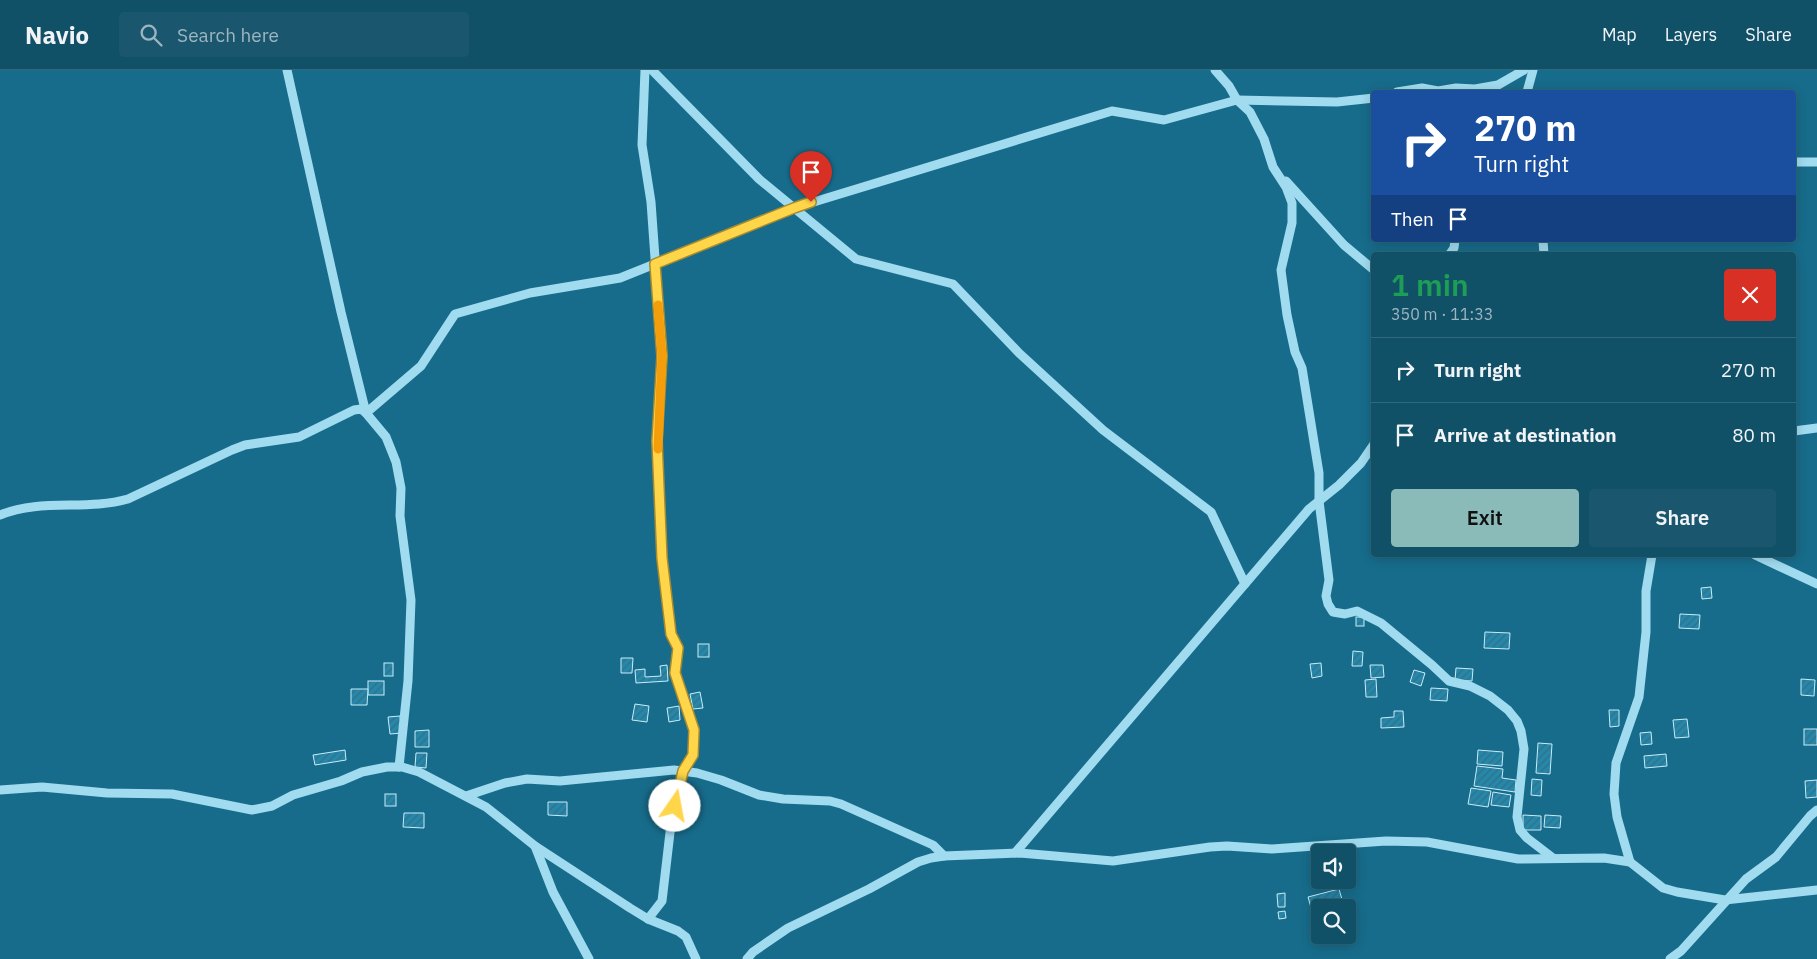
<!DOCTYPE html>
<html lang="en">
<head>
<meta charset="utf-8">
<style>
  body { margin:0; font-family:"IBM Plex Sans",sans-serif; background:#1a576e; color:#f1f3f6; height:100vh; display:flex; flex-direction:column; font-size:19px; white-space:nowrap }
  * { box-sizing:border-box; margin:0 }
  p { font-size:16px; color:#9cb5c0 }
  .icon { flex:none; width:28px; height:28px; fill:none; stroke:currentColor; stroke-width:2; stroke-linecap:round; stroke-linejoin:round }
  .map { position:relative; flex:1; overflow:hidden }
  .sheet { position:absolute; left:1371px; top:182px; width:425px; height:305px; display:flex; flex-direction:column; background:#115168; border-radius:5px; box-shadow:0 2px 12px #0003,0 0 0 1px #30687c }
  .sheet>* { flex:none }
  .guide { position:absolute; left:1371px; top:20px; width:425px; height:152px; border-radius:5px; box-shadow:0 2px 12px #0003,0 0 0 1px #30687c; background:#1a4fa0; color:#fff; overflow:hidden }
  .buttons { position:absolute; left:1311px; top:774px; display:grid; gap:10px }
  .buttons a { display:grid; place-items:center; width:45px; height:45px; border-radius:5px; background:#115168; box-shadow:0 2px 12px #0003,0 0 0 1px #30687c; font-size:25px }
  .pin { position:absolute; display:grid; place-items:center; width:42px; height:42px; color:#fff; margin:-51px -21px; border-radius:50% 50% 50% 0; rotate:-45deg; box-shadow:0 0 5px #0007 }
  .pin .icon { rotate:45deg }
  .me { position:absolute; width:55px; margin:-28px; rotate:12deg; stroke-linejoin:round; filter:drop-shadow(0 0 4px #0008) }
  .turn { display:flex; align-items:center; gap:18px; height:105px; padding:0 20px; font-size:22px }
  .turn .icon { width:65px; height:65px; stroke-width:2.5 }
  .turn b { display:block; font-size:35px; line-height:42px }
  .then { display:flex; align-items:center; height:48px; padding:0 20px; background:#0003; gap:10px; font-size:19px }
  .round { display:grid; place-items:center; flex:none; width:52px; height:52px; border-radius:5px; background:#1a576e }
  .summary { display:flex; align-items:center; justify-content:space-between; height:85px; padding:0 20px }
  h1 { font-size:30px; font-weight:600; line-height:38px; color:#1e9e55 }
  .cta { display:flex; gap:10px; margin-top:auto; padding:10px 20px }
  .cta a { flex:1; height:58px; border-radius:5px; background:#8bbbb9; color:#111; font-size:20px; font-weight:600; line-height:58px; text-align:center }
  .cta a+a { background:#1a576e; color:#f1f3f6 }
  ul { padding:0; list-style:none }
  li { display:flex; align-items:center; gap:15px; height:65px; padding:0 20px; border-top:1px solid #30687c }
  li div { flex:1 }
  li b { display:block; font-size:19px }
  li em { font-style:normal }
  header { display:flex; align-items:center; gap:30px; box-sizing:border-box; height:70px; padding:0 25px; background:#115168; border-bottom:1px solid #30687c }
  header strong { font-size:24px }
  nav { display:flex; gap:28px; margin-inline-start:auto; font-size:18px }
  .search { width:350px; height:45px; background:#1a576e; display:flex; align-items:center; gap:12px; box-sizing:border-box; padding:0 18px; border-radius:5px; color:#9cb5c0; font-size:19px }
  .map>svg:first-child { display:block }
</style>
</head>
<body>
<header>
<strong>Navio</strong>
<div class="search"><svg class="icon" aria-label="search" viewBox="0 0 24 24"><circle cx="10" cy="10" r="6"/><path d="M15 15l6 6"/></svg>Search here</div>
<nav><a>Map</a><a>Layers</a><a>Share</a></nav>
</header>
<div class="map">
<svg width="1817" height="889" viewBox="0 0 1817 889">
  <defs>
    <pattern id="building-hatch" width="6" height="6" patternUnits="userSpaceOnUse" patternTransform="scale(1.25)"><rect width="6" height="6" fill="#2587aa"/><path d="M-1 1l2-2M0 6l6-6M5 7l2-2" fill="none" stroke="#356f84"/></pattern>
  </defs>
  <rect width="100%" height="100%" fill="#176c8b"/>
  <g fill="url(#building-hatch)" stroke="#c7edfb">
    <polygon points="1711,517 1712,528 1702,529 1701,518"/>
    <polygon points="1680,544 1700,545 1699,559 1679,558"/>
    <rect x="1356" y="547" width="8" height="9"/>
    <polygon points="1485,562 1510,563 1509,579 1484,578"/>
    <rect x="698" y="574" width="11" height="13"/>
    <polygon points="1353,581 1363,582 1362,596 1352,596"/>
    <polygon points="621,588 633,588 632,603 621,603"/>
    <rect x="384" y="593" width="9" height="13"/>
    <polygon points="1321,593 1322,606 1312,608 1310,594"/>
    <polygon points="667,595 668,611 636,613 635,600 645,599 645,607 661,606 660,596"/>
    <polygon points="1370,595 1383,595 1384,607 1371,608"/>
    <polygon points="1456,598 1473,599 1472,611 1455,610"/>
    <polygon points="1414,600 1425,603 1421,616 1410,612"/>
    <polygon points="1376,609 1377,627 1366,627 1365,610"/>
    <polygon points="1801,609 1815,610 1814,626 1801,625"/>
    <rect x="368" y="611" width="16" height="14"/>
    <polygon points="1431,618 1448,619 1447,631 1430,630"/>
    <polygon points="351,619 368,619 367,635 351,635"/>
    <polygon points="700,622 703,638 693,639 690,624"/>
    <polygon points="635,634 649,636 647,652 632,650"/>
    <polygon points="679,636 680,650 669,652 667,638"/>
    <polygon points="1609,640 1619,640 1619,656 1610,657"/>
    <polygon points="1394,641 1403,641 1404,657 1381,658 1381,648 1394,647"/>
    <polygon points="400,646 402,663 390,664 388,647"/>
    <polygon points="1687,649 1689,667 1675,668 1673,650"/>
    <rect x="1804" y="659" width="13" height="16"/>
    <polygon points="429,660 429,677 415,677 415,661"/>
    <polygon points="1651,662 1652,674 1641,675 1640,663"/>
    <polygon points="1538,673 1552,674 1550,704 1536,703"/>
    <polygon points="345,680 346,690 315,695 313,685"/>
    <polygon points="1478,680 1503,682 1502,696 1477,694"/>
    <polygon points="416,683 427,683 426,698 415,697"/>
    <polygon points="1666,684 1667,696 1645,698 1644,686"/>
    <polygon points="1477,696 1503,699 1502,708 1516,710 1515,722 1474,716"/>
    <polygon points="1532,709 1542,710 1541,726 1531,725"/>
    <polygon points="1817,710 1817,727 1806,728 1805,711"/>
    <polygon points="1471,718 1491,721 1488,737 1468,734"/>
    <polygon points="1493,722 1511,725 1509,737 1491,735"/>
    <rect x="385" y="724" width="11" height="12"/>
    <polygon points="548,732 567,732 567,746 548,745"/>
    <polygon points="404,743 424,743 424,758 403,757"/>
    <polygon points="1523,745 1541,746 1541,760 1523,760"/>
    <polygon points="1545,745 1561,746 1560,758 1544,757"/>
    <polygon points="1339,819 1343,833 1320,838 1320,839 1312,841 1308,827"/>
    <polygon points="1285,823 1285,837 1278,837 1277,824"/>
    <polygon points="1285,841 1286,848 1279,849 1278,842"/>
  </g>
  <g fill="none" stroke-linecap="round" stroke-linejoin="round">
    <g stroke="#a1dbef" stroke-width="9">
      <polyline points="287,0 341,242 366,343"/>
      <polyline points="645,0 642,75 651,132 662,286 657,371 662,488 671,564 678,578 675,603 694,660 693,685 683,701 671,754 662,831 648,849"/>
      <polyline points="652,0 759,109 856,189 953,214 1019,283 1103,360 1211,442 1245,514"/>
      <polyline points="1215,0 1229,16 1237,30 1250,42 1264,69 1273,97 1286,117 1292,133 1292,153 1281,200 1287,245 1295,282 1302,298 1319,403 1319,431 1329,510 1326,526 1328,534 1333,542 1345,544 1357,541 1381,553 1432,595 1449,611 1470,616 1490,626 1508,640 1517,651 1521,661 1524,679 1517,747 1520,760 1527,768 1553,788"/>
      <polyline points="1397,22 1422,18 1438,21 1456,18 1475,19 1498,15 1524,0"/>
      <polyline points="1527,22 1533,0"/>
      <polyline points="1794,92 1817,92"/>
      <polyline points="1286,111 1344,175 1374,200"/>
      <polyline points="1543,170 1544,185"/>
      <polyline points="1449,185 1454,178 1455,170"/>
      <polyline points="366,343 421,296 455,244 530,223 620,208 794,138 1112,41 1164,50 1237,30 1337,32 1374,28"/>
      <polyline points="1794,361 1817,358"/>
      <path d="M 0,445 C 41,428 86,441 128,429 L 232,380 L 245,375 L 299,367 L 354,340 L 361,339 L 366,343 L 386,367 L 396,392 L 401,418 L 400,446 L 411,530 L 408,611 L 399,697"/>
      <polyline points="1755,485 1817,514"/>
      <polyline points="0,720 42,717 107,723 172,724 252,740 272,736 293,725 341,711 362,702 387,697 402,697 419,702 486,737 535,776 630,838 648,849 678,861 686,867 696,889"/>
      <polyline points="466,726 505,713 527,709 560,711 674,700 697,703 721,710 759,725 783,729 830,731 841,734 933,775 944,786"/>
      <polyline points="535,776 553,822 589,889"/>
      <polyline points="1015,783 1309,439 1339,415 1361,393 1374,374"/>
      <polyline points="1630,792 1617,747 1614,724 1616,693 1639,627 1646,562 1646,521 1652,485"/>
      <polyline points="747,889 753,882 788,858 869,819 918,792 931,788 944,786 1020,783 1113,791 1210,777 1227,776 1272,779 1386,771 1427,772 1518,789 1604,788 1630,792 1663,818 1677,822 1725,830 1817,820"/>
      <polyline points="1670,889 1681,881 1746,809 1776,787 1810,746 1817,740"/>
    </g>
  </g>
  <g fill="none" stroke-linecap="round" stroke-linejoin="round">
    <defs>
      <polyline id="route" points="675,736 683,701 693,685 694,660 675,603 678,578 671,564 662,488 657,371 662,286 655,194 794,138 811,132"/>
    </defs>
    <use href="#route" stroke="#a68a30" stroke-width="12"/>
    <use href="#route" stroke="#ffd54a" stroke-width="9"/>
    <polyline stroke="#f59e0b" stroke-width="9" points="658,379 662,286 658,235"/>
  </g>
</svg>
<div class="buttons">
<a><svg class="icon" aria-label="sound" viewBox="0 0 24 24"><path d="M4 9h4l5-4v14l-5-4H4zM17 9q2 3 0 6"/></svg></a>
<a><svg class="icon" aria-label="search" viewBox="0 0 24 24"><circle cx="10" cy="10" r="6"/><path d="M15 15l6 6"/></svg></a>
</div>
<div class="pin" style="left:811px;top:132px;background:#d93025"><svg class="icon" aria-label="arrive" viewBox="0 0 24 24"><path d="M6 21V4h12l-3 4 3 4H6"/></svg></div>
<svg class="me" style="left:675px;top:736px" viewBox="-20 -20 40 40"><circle r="19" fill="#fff"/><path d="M0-13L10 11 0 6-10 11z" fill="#ffd54a"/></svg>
<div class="guide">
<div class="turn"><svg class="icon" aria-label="right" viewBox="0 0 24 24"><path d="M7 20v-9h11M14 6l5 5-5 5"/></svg><div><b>270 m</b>Turn right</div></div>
<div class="then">Then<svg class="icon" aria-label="arrive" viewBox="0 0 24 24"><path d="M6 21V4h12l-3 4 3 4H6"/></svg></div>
</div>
<section class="sheet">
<div class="summary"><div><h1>1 min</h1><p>350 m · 11:33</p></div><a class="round" style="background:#d93025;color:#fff"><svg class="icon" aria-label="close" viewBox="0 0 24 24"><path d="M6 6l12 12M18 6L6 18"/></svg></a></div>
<ul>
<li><svg class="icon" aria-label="right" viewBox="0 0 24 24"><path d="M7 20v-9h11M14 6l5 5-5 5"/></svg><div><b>Turn right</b></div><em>270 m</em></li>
<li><svg class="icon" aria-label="arrive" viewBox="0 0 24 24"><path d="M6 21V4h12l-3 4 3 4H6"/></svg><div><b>Arrive at destination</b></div><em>80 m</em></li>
</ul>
<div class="cta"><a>Exit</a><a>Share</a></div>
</section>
</div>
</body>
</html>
